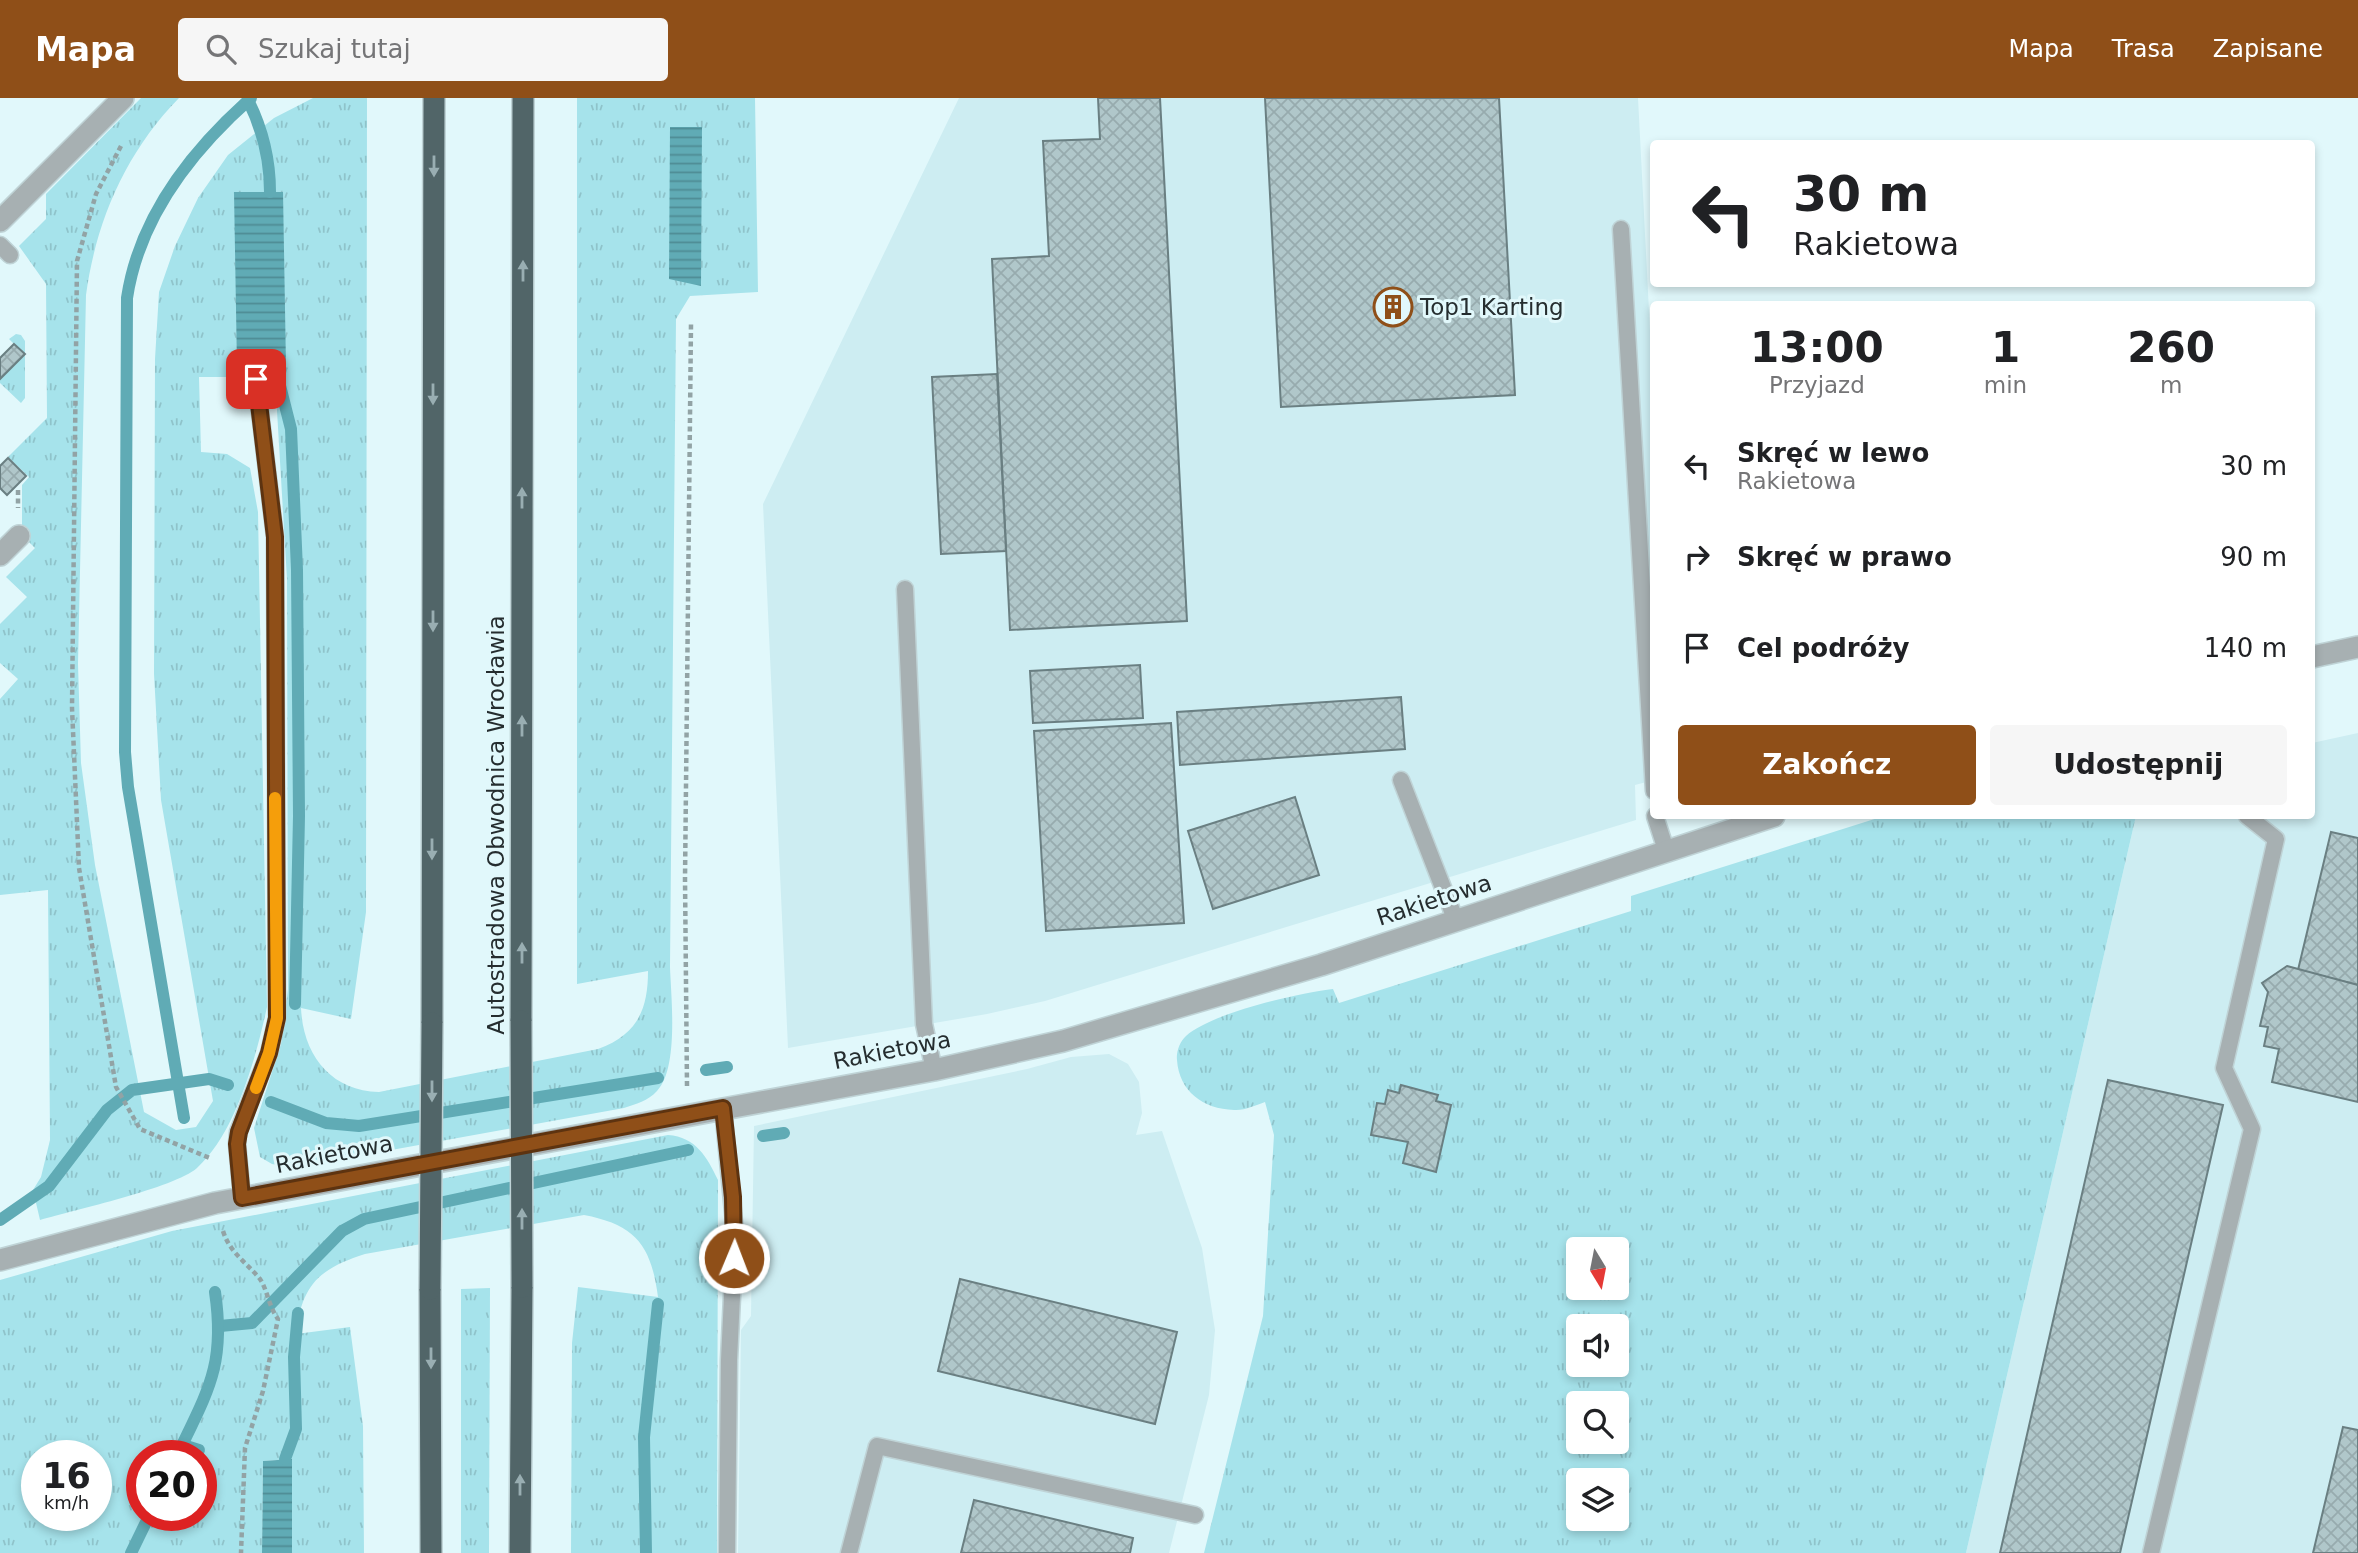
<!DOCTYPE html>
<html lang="pl">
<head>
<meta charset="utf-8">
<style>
  body { margin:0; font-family:"DejaVu Sans",sans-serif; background:#f6f6f6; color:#202124; height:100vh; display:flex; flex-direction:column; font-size:26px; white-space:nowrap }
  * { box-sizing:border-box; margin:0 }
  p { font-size:23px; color:#757577 }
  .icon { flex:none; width:38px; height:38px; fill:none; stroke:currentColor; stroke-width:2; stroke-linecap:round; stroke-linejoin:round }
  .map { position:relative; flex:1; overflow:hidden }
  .panel { position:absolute; left:1650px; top:203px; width:665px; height:518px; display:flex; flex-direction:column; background:#fff; border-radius:7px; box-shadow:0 4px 10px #0003 }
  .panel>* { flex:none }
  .top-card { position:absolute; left:1650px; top:42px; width:665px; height:147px; border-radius:7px; box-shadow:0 4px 10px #0003; background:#fff; color:#202124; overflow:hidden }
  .needle { width:46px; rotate:170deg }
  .tools { position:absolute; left:1566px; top:1139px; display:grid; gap:14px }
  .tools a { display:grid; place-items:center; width:63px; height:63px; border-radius:7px; background:#fff; box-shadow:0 4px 10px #0003; font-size:35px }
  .speed { position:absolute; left:21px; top:1342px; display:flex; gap:14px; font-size:35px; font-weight:700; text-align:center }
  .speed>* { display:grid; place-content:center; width:91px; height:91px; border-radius:50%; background:#fff; box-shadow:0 4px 10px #0003; line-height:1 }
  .speed small { font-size:18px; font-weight:400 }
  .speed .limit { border:10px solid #d22; background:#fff; color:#111 }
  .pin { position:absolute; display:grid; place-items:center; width:60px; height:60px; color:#fff; margin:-30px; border-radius:14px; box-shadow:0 4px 10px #0006 }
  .me { position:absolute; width:77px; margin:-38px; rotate:1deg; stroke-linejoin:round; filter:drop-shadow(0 0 5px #0008) }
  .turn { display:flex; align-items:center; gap:24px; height:147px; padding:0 28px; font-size:32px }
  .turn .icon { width:91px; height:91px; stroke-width:2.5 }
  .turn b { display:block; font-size:49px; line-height:60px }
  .eta { display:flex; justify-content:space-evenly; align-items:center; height:119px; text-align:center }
  .eta b { font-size:42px; font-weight:800; line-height:49px }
  .primary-button { display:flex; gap:14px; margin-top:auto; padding:14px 28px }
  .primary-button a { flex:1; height:80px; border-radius:7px; background:#8f4f18; color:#fff; font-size:28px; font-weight:800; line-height:80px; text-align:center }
  .primary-button a+a { background:#f6f6f6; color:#202124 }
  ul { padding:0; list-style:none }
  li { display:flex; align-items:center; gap:21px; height:91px; padding:0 28px }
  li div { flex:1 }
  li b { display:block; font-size:26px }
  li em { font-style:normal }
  header { display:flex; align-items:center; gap:42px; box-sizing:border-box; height:98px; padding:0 35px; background:#8f4f18; color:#fff }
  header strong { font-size:33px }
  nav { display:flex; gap:38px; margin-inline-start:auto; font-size:24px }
  .search { width:490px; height:63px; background:#f6f6f6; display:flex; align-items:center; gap:18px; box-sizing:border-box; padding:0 24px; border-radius:7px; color:#757577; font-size:26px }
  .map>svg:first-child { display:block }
</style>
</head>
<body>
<header>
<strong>Mapa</strong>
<div class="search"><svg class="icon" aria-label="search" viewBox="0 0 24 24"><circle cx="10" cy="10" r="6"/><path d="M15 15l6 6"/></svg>Szukaj tutaj</div>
<nav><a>Mapa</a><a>Trasa</a><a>Zapisane</a></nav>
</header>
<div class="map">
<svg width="2358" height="1455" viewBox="0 0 2358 1455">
  <defs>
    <pattern id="grass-tufts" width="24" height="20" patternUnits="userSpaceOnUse" patternTransform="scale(1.75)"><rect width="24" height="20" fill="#a6e3eb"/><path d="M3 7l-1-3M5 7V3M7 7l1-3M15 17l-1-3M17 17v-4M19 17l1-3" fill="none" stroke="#8fc3ca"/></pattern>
    <pattern id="water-rules" width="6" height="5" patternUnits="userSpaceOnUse" patternTransform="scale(1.75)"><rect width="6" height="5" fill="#60abb5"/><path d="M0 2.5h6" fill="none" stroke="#4f8c94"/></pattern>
    <pattern id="building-cross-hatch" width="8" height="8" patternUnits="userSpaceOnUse" patternTransform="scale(1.75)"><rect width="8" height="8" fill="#b0c7ca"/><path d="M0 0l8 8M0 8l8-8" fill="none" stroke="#97abae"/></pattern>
  </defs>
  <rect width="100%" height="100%" fill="#e1f8fb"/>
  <g fill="#cdedf2">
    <polygon points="959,0 1638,0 1654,310 1654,682 1635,687 1636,722 1045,903 987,916 788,950 763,406"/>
    <polygon points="2358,635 2358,1455 1966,1455 2136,718 2312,718 2312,645"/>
    <polygon points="1109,956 1128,966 1139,984 1142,1015 1136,1037 1162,1033 1202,1150 1215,1232 1209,1297 1169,1455 738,1455 741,1232 751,1218 754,1028 1027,971 1071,959"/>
  </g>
  <g fill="url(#grass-tufts)" fill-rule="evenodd">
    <path d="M 141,0 L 179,0 C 126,54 96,123 86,197 L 78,566 L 81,665 L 95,767 L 144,1014 L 176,1032 L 196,1029 L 213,1003 L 161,702 L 154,576 L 155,261 L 159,194 L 175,148 L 198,100 L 228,57 L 274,20 L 313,0 L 367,0 L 366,814 L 351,921 L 301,910 C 303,957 331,993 379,994 L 598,951 C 637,937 648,912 648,873 L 577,886 L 577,0 L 755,0 L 758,194 L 690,198 L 676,221 L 670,869 C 671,899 679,970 657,993 C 648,1003 636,1006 624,1010 L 292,1070 L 272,1066 L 260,1059 L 254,1030 L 281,946 L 288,891 L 287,481 L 275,279 L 199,279 L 201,354 L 227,356 L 250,370 L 258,414 L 267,909 C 256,959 236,1035 197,1070 C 174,1090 74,1112 40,1122 L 33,1092 L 41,1079 L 50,1042 L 48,792 L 0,797 L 0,601 L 18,581 L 0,565 L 0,526 L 27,499 L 6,479 L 35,450 L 22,437 L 22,387 L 29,379 L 8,359 L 47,320 L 46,186 L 19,148 L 46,121 L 46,96 Z"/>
    <polygon points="16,236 21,237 25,243 25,300 21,305 0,285 0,281 24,256 9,241"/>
    <path d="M 1884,718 L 2136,718 L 1966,1455 L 1204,1455 L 1263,1218 L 1274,1037 L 1265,1004 C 1256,1007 1244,1013 1234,1012 C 1203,1011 1179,993 1177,962 C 1176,954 1180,943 1186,938 C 1211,915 1299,895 1333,891 L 1339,905 L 1631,813 L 1631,798 ZM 1578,1152 L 1617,1152 L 1617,1190 L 1578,1190 ZM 1578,1228 L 1617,1228 L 1617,1267 L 1578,1267 ZM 1578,1306 L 1617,1306 L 1617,1344 L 1578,1344 ZM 1578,1382 L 1617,1382 L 1617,1421 L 1578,1421 Z"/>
    <path d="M 668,1037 C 696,1039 707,1059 718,1082 L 717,1455 L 571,1455 L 572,1245 L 578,1189 L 658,1199 C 651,1147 636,1127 584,1117 L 365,1156 C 319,1171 302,1186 296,1236 L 350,1229 L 363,1328 L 364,1455 L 292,1455 L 291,1361 L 263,1363 L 262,1455 L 0,1455 L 0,1182 L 172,1133 ZM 37,1358 L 96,1358 L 96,1418 L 37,1418 ZM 142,1358 L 201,1358 L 201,1418 L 142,1418 Z"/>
    <polygon points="490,1190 489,1455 461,1455 461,1191"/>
  </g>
  <g fill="url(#water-rules)">
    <polygon points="670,29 702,29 701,188 669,181"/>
    <polygon points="234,94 283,94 286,268 237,269"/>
    <polygon points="292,1361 292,1455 262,1455 263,1363"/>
  </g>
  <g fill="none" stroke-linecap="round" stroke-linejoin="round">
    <g stroke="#60abb5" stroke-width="12">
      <path d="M 248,2 C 263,32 270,60 270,94"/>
      <polyline points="275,268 291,331 297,472 299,718 295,906"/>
      <polyline points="706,972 727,969"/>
      <polyline points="271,1004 326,1025 359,1028 658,980"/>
      <path d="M 184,1020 L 128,689 L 125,654 L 127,200 C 139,120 191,53 251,0"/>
      <polyline points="763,1038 784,1035"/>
      <polyline points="0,1122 49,1088 107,1012 132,992 209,981 228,987"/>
      <polyline points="220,1228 252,1225 342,1133 364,1121 688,1052"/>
      <polyline points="183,1347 199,1352"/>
      <path d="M 177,1358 C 207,1294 226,1268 215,1194"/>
      <polyline points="285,1361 296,1331 294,1259 298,1215"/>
      <polyline points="131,1455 149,1418"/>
      <polyline points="646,1455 644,1339 658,1206"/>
    </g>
  </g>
  <g fill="url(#building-cross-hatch)" stroke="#6a7f82" stroke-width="2">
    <polygon points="1098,0 1160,0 1187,523 1010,532 992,161 1049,158 1043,43 1100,41"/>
    <polygon points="1265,0 1499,0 1515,297 1281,309"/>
    <polygon points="14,246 25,256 0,281 0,260"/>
    <polygon points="997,276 1006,453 941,456 932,279"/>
    <polygon points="8,360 26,378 7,397 0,390 0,368"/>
    <polygon points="1140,567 1143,620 1033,625 1030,573"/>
    <polygon points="1401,599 1405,651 1180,667 1177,614"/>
    <polygon points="1171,625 1184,825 1046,833 1034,633"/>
    <polygon points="1295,699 1319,777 1213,811 1188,733"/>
    <polygon points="2331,734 2358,740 2358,887 2298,872"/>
    <polygon points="2287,868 2358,887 2358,1004 2272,984 2279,951 2264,948 2268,929 2260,928 2268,894 2262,885"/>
    <polygon points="2108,982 2223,1007 2120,1455 2000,1455"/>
    <polygon points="1401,987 1438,997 1436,1003 1451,1007 1436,1074 1403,1065 1408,1044 1371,1037 1377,1005 1385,1006 1388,992 1399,995"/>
    <polygon points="960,1181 1177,1234 1155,1326 938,1273"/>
    <polygon points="2343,1329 2358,1332 2358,1455 2313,1455"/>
    <polygon points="974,1402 1133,1440 1130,1455 961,1455"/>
  </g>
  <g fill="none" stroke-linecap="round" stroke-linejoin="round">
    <defs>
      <g id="service">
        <polyline points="1621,131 1654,693"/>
        <polyline points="0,147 10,157"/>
        <polyline points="905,491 924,926 934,972"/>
        <polyline points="1401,682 1456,823"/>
        <polyline points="1655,718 1666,752"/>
        <polyline points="723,1010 735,1135 729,1262 727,1455"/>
        <polyline points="242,1100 237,1046 238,1034 269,955 277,920 275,439 256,281"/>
        <polyline points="849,1455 877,1348 1195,1417"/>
        <polyline points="2151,1455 2252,1031 2224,970 2276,741 2247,718"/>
      </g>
      <g id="minor">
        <polyline points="0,123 123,0"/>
        <polyline points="0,457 19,438"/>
      </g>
      <g id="tertiary">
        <polyline points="2312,559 2358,549"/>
        <polyline points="0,1162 215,1105 934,972 1063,943 1321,867 1774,718"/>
      </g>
      <g id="motorway">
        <polyline points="521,923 523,0"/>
        <polyline points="432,925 434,0"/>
        <polyline points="430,1191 431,1455"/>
        <polyline points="520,1455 522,1189"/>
      </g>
    </defs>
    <use href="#service" stroke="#bfd3d6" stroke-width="19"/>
    <use href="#minor" stroke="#bfd3d6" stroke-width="24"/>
    <use href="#tertiary" stroke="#bfd3d6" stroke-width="24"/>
    <use href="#motorway" stroke="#bfd3d6" stroke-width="24"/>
    <g stroke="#92a3a5" stroke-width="4.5" stroke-dasharray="5 3.5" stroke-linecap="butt">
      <polyline points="121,48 96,96 77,163 72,610 79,770 116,989 140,1031 212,1061"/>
      <polyline points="18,392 18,410"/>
      <polyline points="687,988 685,781 691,226"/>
      <path d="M 223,1133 C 230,1155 246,1164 260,1181 C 267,1191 269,1209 278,1221 L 263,1293 L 245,1350 L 241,1455"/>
    </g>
    <use href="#service" stroke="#a7b0b2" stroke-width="16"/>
    <use href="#minor" stroke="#a7b0b2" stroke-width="21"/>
    <use href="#tertiary" stroke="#a7b0b2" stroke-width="21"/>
    <use href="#motorway" stroke="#516568" stroke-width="21"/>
    <defs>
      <g id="motorway-bridge">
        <polyline points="521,923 522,1189"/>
        <polyline points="430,1191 432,925"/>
      </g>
    </defs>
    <use href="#motorway-bridge" stroke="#bfd3d6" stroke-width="24" stroke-linecap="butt"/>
    <use href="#motorway-bridge" stroke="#516568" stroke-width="21"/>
  </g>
  <defs><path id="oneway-solid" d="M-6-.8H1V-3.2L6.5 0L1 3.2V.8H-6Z" transform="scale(1.75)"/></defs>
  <g fill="#99aeb2">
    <use href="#oneway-solid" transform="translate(434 68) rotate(90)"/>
    <use href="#oneway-solid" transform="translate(523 173) rotate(-90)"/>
    <use href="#oneway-solid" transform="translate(433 296) rotate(90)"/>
    <use href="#oneway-solid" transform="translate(522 400) rotate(-90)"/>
    <use href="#oneway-solid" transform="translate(433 523) rotate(90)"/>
    <use href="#oneway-solid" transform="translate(522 628) rotate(-90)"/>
    <use href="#oneway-solid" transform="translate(432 751) rotate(90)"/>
    <use href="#oneway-solid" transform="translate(522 855) rotate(-90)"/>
    <use href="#oneway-solid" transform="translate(432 993) rotate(90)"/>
    <use href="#oneway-solid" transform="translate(522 1121) rotate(-90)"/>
    <use href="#oneway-solid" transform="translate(431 1260) rotate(90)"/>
    <use href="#oneway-solid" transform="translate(520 1387) rotate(-90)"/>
  </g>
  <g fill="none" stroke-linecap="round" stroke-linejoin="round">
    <defs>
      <polyline id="route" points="256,281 275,439 277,920 269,955 239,1034 237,1046 242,1100 723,1010 733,1099 734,1160"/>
    </defs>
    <use href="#route" stroke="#5d3310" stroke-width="18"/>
    <use href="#route" stroke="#8f4f18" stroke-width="12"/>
    <polyline stroke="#f59e0b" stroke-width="12" points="256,990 269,955 277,920 275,700"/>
  </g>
  <defs>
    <symbol id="building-ring" viewBox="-11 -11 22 22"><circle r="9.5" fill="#e1f8fb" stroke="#8f4f18" stroke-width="1.5"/><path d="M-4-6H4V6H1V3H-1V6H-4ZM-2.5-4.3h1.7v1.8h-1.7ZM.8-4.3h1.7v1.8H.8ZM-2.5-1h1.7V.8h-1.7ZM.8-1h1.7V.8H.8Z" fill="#8f4f18"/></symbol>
  </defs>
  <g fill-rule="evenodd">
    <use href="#building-ring" x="1371" y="187" width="44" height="44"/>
  </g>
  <g text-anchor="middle" stroke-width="6" stroke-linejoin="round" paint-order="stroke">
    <g font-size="23" fill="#252d2f" stroke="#e1f8fb" text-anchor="start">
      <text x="1420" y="217">Top1 Karting</text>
    </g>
    <g font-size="23" fill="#252d2f" stroke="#e1f8fb">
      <text transform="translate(496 727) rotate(-90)" y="8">Autostradowa Obwodnica Wrocławia</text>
      <text transform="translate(1434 802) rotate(-18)" y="8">Rakietowa</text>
      <text transform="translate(892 952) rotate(-11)" y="8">Rakietowa</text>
      <text transform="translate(334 1056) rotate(-11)" y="8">Rakietowa</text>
    </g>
  </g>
</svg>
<div class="tools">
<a><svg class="needle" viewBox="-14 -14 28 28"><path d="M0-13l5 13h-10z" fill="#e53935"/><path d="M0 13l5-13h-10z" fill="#757577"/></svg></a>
<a><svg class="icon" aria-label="sound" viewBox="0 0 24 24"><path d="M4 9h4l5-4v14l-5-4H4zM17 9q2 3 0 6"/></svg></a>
<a><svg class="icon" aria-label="search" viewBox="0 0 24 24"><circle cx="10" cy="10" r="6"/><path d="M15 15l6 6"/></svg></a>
<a><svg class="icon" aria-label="layers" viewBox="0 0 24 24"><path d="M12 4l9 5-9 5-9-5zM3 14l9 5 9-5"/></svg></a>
</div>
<div class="speed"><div>16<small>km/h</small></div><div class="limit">20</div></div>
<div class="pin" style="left:256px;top:281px;background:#d93025"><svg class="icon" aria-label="arrive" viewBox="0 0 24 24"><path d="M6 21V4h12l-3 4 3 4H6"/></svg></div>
<svg class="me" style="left:734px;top:1160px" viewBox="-20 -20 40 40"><circle r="17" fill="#8f4f18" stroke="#fff" stroke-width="3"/><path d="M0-11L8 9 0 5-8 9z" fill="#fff"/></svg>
<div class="top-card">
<div class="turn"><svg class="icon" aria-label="left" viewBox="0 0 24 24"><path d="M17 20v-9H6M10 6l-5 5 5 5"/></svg><div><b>30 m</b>Rakietowa</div></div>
</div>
<section class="panel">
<div class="eta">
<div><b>13:00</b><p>Przyjazd</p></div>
<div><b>1</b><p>min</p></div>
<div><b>260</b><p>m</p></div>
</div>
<ul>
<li><svg class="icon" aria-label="left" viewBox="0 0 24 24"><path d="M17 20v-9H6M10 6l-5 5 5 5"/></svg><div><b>Skręć w lewo</b><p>Rakietowa</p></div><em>30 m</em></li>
<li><svg class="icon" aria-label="right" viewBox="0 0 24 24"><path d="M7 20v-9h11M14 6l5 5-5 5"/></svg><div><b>Skręć w prawo</b></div><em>90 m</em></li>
<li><svg class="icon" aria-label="arrive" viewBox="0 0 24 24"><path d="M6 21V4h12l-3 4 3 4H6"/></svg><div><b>Cel podróży</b></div><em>140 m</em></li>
</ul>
<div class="primary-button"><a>Zakończ</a><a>Udostępnij</a></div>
</section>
</div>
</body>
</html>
